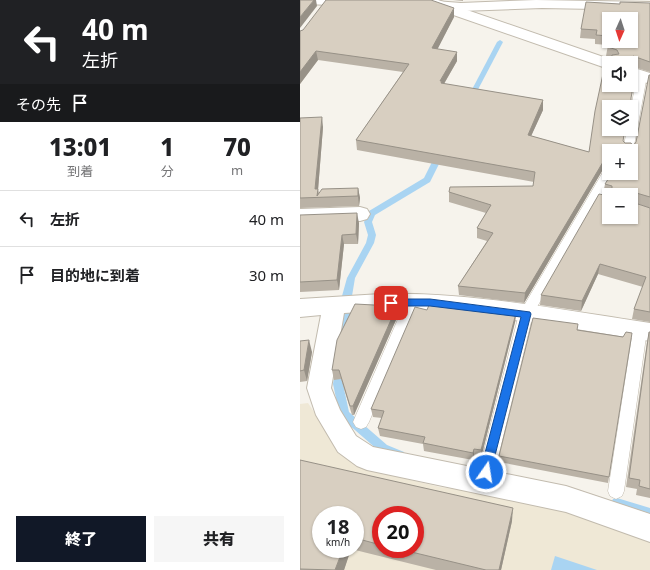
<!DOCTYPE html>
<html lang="ja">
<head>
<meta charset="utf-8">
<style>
  body { margin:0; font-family:"Noto Sans","Noto Sans JP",sans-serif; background:#f6f6f6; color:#202124; height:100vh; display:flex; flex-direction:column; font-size:15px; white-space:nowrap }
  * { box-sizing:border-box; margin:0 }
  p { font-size:13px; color:#757577 }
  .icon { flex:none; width:22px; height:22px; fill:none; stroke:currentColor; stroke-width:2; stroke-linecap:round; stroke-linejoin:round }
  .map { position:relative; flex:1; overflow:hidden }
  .side { display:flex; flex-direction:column; background:#fff; width:300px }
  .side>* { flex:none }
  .top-card { background:#202124; color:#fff; overflow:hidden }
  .needle { width:26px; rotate:183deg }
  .tools { position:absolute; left:302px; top:12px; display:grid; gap:8px }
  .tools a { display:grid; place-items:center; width:36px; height:36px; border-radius:0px; background:#fff; box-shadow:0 1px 3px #0004; font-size:20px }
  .speed { position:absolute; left:12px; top:506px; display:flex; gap:8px; font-size:20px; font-weight:700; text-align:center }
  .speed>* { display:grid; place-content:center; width:52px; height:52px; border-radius:50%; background:#fff; box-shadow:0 1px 3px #0004; line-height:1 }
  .speed small { font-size:10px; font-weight:400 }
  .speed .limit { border:6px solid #d22; background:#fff; color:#111 }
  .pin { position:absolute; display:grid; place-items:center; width:34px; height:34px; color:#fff; margin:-17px; border-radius:8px; box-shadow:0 2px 6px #0006 }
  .me { position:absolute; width:44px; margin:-22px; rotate:13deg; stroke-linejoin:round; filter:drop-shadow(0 0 3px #0008) }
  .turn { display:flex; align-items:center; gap:14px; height:84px; padding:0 16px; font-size:18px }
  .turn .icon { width:52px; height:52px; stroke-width:2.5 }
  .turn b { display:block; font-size:28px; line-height:34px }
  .then { display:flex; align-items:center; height:38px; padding:0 16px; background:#0003; gap:8px; font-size:15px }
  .eta { display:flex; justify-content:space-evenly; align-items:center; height:68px; text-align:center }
  .eta b { font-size:24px; font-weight:800; line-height:28px }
  .action { display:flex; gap:8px; margin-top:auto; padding:8px 16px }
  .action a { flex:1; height:46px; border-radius:0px; background:#111827; color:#fff; font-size:16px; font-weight:800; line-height:46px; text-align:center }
  .action a+a { background:#f6f6f6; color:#202124 }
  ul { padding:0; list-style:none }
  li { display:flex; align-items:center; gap:12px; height:56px; padding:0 16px; border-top:1px solid #e0e0e0 }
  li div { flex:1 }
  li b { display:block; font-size:15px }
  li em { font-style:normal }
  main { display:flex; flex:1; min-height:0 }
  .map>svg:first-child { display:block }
</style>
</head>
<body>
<main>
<section class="side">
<div class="top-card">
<div class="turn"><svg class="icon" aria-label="left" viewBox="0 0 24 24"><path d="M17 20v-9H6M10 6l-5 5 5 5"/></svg><div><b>40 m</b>左折</div></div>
<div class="then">その先<svg class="icon" aria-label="arrive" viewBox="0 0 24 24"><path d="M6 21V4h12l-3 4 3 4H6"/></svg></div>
</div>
<div class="eta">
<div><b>13:01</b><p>到着</p></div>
<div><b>1</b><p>分</p></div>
<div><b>70</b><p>m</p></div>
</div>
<ul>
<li><svg class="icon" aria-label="left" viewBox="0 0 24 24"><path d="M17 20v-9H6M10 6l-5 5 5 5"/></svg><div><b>左折</b></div><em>40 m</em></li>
<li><svg class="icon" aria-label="arrive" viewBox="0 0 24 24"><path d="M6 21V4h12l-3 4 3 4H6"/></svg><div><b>目的地に到着</b></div><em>30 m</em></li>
</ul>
<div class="action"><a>終了</a><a>共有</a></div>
</section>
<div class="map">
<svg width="350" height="570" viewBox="0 0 350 570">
  <rect width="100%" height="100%" fill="#f6f3ec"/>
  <path fill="#efe8d6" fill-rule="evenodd" d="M 8,403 L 43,455 L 77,472 L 140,487 L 246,503 L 350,537 L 350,570 L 0,570 L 0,404 ZM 21,515 L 55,515 L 55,549 L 21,549 ZM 81,515 L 115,515 L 115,549 L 81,549 Z"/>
  <polygon fill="#a9d4f2" points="255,556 297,570 251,570"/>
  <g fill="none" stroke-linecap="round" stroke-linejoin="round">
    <g fill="#a9d4f2" fill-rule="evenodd">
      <polygon points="200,40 203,42 173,99 172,100 168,100 167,99 197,42"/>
      <polygon points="137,152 140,152 144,154 130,182 75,215 72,222 76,235 74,243 55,278 52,296 50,298 44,298 42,296 47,278 66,243 68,235 64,222 69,211 124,178"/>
      <polygon points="47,307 50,309 52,311 49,335 47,338 41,338 39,335 42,311 44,309"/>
      <polygon points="40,363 44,364 45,367 43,384 49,412 87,445 104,452 105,455 104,458 100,460 79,451 40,417 33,384 36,364"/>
      <polygon points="317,498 350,508 350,520 313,507 311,503 313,499"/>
    </g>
    <defs>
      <g id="service">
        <polygon points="342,73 347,76 333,151 331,154 331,151 323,151 327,129 331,129 331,108 337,76"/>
        <polygon points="309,169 309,173 314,173 233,314 192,482 190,487 184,489 178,487 176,482 219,314 303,172"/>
        <polygon points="112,298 117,299 119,303 69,422 66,427 61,429 56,427 53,422 105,303 107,299"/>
        <polygon points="340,325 345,326 347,330 324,491 322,496 316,499 310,496 308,491 333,330 335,326"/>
      </g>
      <g id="minor">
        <polygon points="0,0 62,0 63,2 61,5 56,6 5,4 0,3"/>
        <polygon points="122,0 161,3 236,0 350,2 350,10 242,8 161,11 122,6 120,3"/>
        <polygon points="60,207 67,209 70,214 67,219 60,221 0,223 0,209"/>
        <path d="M 81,294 C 171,292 261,310 350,323 L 350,341 C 249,325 147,305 44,313 L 31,388 L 40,410 L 56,436 L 73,447 L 266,486 L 350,514 L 350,542 L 266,512 L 67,470 L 57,466 L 38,452 L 16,415 L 7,388 L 21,315 L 0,317 L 0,299 Z"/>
      </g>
      <g id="tertiary">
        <polygon points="117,0 138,0 315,61 316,63 309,63 309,69 303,67 119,3"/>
        <polygon points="331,67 350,73 350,84 331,77"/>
      </g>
    </defs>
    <use href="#service" stroke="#c2bbae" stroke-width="1"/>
    <use href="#minor" stroke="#c2bbae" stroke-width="2"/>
    <use href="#tertiary" stroke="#c2bbae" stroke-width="2"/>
    <use href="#service" fill="#fff" fill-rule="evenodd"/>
    <use href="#minor" fill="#fff" fill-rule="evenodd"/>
    <use href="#tertiary" fill="#fff" fill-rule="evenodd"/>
  </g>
  <g fill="#bab2a6" fill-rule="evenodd">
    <polygon points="153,0 163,0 163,1"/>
    <path d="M 350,3 L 350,72 L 331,66 L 309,107 L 323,141 L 325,143 L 333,146 L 336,142 L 350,75 L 350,208 L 332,202 L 350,208 L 350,322 L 332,319 L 334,309 L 343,287 L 298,274 L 281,311 L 240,305 L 241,295 L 309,217 L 331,195 L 309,195 L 309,196 L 303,194 L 305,184 L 331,173 L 309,151 L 309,168 L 302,171 L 224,303 L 159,295 L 158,286 L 187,241 L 177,238 L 177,228 L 186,213 L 149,202 L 149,192 L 233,186 L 234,182 L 57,150 L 56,140 L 103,72 L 18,60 L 0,84 L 0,31 L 154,17 L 137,49 L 157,61 L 144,84 L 243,100 L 243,110 L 231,136 L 289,152 L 311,58 L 306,56 L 308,45 L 295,44 L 295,39 L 280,38 L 281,29 L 320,4 ZM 309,19 L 331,41 L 309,41 Z"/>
    <polygon points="0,118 23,127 18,190 19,194 58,188 60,198 59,206 0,208"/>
    <polygon points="0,215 59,223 58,244 44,244 39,290 0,292"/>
    <polygon points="127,310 216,313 215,322 181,458 174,457 173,460 124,451 123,444 80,436 78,428 82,418 73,417 71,409"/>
    <polygon points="99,313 54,415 52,415 41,379 34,380 32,370"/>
    <polygon points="277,330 309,477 308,483 199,462 199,456"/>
    <polygon points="349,332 350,332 350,498 336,495 337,489 326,487 347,342"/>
    <polygon points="0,341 12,352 7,381 0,382"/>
    <path d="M 0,460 L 212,521 L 201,570 L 136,570 L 51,549 L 44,570 L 0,570 ZM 55,515 L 55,549 L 21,549 ZM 81,515 L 115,549 L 81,549 Z"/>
  </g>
  <g fill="#979187">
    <polygon points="14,0 16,0 17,6 0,28 0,17"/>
    <polygon points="154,8 154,17 133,58 132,48"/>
    <polygon points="16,51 18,60 0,84 0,72"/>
    <polygon points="157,52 157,61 142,87 140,81"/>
    <polygon points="333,56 331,66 331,58"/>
    <polygon points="243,100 243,110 227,145 228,135"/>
    <polygon points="22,117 23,127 18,190 19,197 17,197 15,189"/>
    <polygon points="309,159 309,168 302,171 224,303 225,293 303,162"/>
    <polygon points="58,188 60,198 59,206 58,196"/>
    <polygon points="57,213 59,223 58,244 56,234"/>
    <polygon points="42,235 44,244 39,290 37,280"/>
    <polygon points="300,264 298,274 281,311 282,301"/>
    <polygon points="98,304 99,313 54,415 53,406"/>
    <polygon points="216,313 215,322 181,458 181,450"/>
    <polygon points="9,340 12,352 7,381 4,370"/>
    <polygon points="174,449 174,457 173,460 173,453"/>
    <polygon points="213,508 212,521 201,570 199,570"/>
    <polygon points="43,549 51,549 44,570 35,570"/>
  </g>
  <g fill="#d8cfc1" stroke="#979187" fill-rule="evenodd">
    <polygon points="0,0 14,0 0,17"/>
    <path d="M 26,0 L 131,0 L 154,8 L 132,48 L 157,52 L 140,81 L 142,81 L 141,83 L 243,100 L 228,135 L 289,152 L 295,111 L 306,60 L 311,61 L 312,55 L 319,54 L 317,50 L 308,47 L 309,38 L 309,41 L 331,41 L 331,19 L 309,19 L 309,36 L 296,35 L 297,30 L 281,29 L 286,2 L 320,4 L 320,2 L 350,3 L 350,62 L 333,56 L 331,58 L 331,68 L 336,71 L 331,98 L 331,118 L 331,107 L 309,107 L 309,129 L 325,129 L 323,141 L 325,143 L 331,143 L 333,146 L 336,142 L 349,75 L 350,75 L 350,197 L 333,192 L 331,193 L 332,202 L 350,208 L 350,312 L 334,309 L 346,277 L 300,264 L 282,301 L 241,295 L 299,194 L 309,196 L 309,217 L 331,217 L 331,195 L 312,195 L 312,186 L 305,184 L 312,173 L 331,173 L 331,151 L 309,151 L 309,159 L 303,162 L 225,293 L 158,286 L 193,233 L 177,228 L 191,205 L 149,192 L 150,187 L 233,186 L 235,172 L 56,140 L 109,64 L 16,51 L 0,72 L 0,31 L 3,30 ZM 309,63 L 331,63 L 331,85 L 309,85 Z"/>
    <polygon points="22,117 15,189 18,189 17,196 22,189 58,188 58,196 0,198 0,118"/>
    <polygon points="57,213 56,234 42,235 37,280 0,282 0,215"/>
    <polygon points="55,304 74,305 75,304 98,304 53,406 50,406 39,370 32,370 37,340"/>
    <polygon points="129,305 216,313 181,450 174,449 173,453 123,443 125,437 78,428 84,411 71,409 115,307 127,310"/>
    <polygon points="233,318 278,324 277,330 323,337 326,332 332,333 309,477 199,456"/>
    <polygon points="349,332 350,332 350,489 339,486 340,480 329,478"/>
    <polygon points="9,340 4,370 0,371 0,341"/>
    <polygon points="0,460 213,508 199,570 186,570 99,549 115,549 115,515 81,515 81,545 55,538 55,515 21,515 21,549 43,549 35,570 0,569"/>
  </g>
  <polygon fill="#1a73e8" stroke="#114b97" points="91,299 130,299 230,312 231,314 190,475 186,477 182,475 180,472 221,317 130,306 91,306 86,303"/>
</svg>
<div class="tools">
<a><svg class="needle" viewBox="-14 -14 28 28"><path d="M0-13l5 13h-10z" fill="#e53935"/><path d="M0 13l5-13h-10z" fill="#757577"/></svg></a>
<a><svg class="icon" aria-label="sound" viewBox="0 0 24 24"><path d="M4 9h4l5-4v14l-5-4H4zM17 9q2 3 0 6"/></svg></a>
<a><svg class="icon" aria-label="layers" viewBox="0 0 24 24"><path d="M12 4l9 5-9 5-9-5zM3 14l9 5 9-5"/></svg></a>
<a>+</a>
<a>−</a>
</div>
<div class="speed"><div>18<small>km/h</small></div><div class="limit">20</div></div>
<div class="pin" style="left:91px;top:303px;background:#d93025"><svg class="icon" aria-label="arrive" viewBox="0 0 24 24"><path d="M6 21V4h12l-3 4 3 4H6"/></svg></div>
<svg class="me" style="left:186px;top:472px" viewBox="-20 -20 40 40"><circle r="17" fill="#1a73e8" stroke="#fff" stroke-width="3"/><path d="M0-11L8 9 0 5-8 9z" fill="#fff"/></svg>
</div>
</main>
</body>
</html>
